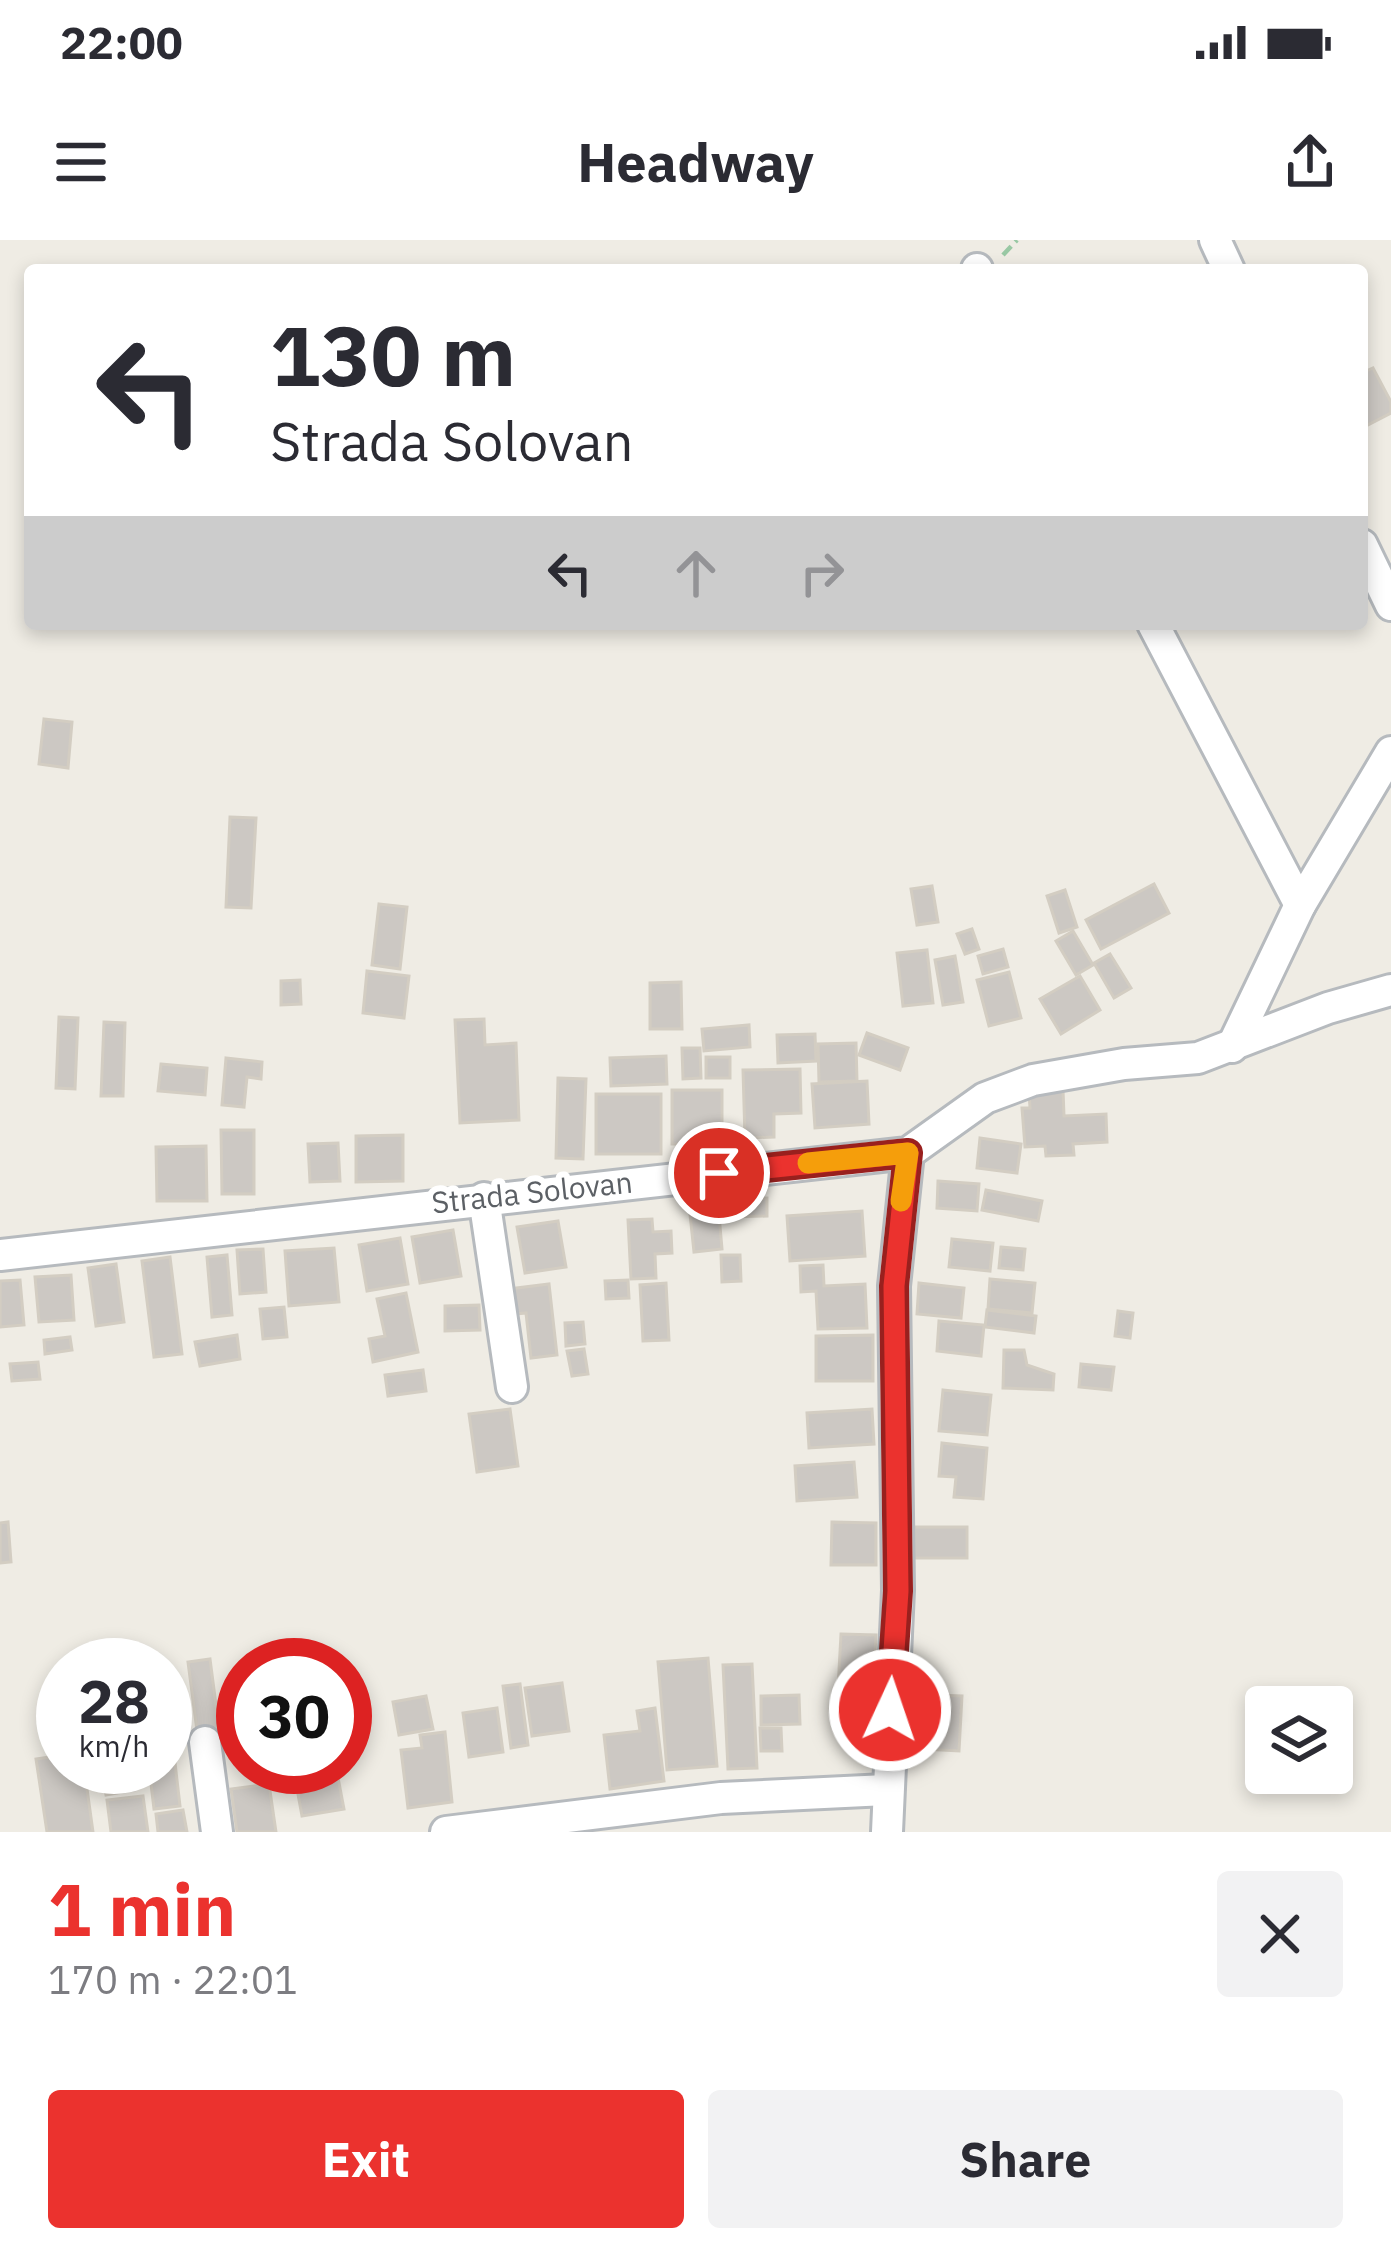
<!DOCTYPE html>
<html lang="en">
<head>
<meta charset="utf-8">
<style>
  body { margin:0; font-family:"IBM Plex Sans",sans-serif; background:#f2f2f3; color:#2b2b33; height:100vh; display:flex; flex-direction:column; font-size:45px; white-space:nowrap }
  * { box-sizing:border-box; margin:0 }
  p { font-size:39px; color:#7c7c81 }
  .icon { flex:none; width:66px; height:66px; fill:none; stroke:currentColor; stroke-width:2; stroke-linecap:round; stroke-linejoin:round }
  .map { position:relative; height:1592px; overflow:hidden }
  .drawer { display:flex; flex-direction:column; background:#fff; flex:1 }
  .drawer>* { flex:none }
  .hud { position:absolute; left:24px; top:24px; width:1344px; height:366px; border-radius:12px; box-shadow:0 6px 18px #0003; background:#fff; color:#2b2b33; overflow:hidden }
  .fabs { position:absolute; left:1245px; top:1446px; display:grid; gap:24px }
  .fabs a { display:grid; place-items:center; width:108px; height:108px; border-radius:12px; background:#fff; box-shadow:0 6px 18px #0003; font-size:60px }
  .speed { position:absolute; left:36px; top:1398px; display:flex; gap:24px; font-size:60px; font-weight:700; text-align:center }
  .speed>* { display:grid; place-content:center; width:156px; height:156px; border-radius:50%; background:#fff; box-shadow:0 6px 18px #0003; line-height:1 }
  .speed small { font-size:30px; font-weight:400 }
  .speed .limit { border:18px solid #d22; background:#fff; color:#111 }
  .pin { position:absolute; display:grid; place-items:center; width:102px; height:102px; color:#fff; margin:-51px; border:6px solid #fff; border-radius:50%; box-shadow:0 3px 12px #0007 }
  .me { position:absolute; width:132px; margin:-66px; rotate:3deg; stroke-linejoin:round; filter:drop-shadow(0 0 9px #0008) }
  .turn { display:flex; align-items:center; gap:42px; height:252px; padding:0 48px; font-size:54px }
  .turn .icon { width:156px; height:156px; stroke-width:2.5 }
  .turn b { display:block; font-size:84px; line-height:102px }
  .lanes { display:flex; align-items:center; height:114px; padding:0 48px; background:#0003; justify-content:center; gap:60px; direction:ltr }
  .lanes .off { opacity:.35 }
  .round { display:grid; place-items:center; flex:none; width:126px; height:126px; border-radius:12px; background:#f2f2f3 }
  .summary { display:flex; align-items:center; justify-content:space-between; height:204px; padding:0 48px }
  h1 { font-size:72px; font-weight:700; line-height:90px; color:#eb322e }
  .cta { display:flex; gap:24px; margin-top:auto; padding:24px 48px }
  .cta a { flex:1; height:138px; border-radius:12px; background:#eb322e; color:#fff; font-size:48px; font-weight:700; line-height:138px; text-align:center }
  .cta a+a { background:#f2f2f3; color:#2b2b33 }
  .status { display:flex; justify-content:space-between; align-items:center; height:84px; padding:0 60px; background:#fff; direction:ltr }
  .status svg { height:33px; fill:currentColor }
  header { display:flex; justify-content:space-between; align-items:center; height:156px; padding:0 48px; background:#fff; font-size:54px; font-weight:700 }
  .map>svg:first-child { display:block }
</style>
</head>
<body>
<div class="status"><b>22:00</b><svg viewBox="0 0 49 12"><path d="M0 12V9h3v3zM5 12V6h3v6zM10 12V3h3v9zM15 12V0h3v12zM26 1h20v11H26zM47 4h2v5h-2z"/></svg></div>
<header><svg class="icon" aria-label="menu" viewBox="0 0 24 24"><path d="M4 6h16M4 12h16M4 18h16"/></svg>Headway<svg class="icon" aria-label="share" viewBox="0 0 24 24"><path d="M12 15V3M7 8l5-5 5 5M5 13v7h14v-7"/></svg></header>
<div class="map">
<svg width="1391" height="1592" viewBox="0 0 1391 1592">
  <rect width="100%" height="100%" fill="#efece4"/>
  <g fill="#ccc8c3" stroke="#d3cdc2" stroke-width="3">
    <polygon points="1373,128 1391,162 1391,173 1362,188 1362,133"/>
    <polygon points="44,479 72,482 68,528 39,524"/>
    <polygon points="230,577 256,578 251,668 226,667"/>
    <polygon points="1154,644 1169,673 1101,709 1086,680"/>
    <polygon points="932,646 938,682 917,685 911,649"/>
    <polygon points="1065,650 1077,687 1059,693 1047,656"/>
    <polygon points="379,664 407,667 400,729 372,725"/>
    <polygon points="972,689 979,709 965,714 957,694"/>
    <polygon points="1073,691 1093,725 1076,735 1056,701"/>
    <polygon points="1003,709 1008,727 983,734 978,716"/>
    <polygon points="927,710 933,763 903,766 897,713"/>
    <polygon points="1110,714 1131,748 1114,758 1094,723"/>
    <polygon points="955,716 963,762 943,765 935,720"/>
    <polygon points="367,731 409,736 404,778 363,773"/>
    <polygon points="1009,732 1021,778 989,786 977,740"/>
    <polygon points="1080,736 1100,770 1061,794 1040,759"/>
    <polygon points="300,740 301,764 281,765 281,741"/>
    <polygon points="681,742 682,789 650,789 650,743"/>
    <polygon points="59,777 78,778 75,849 56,848"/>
    <polygon points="484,779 485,805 516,803 519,880 460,883 455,780"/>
    <polygon points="104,782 125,783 123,856 101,856"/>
    <polygon points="749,785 750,807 704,811 702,789"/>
    <polygon points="867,793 908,808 900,830 859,815"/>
    <polygon points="815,794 816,821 778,823 777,795"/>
    <polygon points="856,803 857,841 819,842 818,804"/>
    <polygon points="682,808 700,808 701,838 683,839"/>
    <polygon points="666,816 667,844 611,846 610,818"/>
    <rect x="706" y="817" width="24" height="21"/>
    <polygon points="226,818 262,822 261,839 247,837 244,867 222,865"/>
    <polygon points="161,824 207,828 205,855 158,851"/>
    <polygon points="800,829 801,873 774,874 774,897 745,898 743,830"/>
    <polygon points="558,838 586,839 583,919 556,918"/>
    <polygon points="867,841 869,884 815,888 812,844"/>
    <rect x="672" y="850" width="50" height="54"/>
    <polygon points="1063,850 1064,876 1106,874 1107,902 1073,904 1074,915 1046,916 1045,906 1025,907 1022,868 1030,868 1029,852"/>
    <rect x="596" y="854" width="65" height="60"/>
    <polygon points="221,890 254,890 254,954 222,954"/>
    <polygon points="403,895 403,941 356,942 356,896"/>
    <polygon points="980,898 1021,904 1017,933 977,928"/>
    <polygon points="338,903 340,941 310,942 308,904"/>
    <polygon points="206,906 207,961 157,961 156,907"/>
    <polygon points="938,941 979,944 977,971 937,968"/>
    <polygon points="986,950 1042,961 1038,981 982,970"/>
    <polygon points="717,952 722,1009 694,1012 688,955"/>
    <polygon points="767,958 767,976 730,977 730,959"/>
    <polygon points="862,971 865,1016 790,1021 787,976"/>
    <polygon points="652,979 653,992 671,991 672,1013 655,1014 656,1038 631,1039 628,980"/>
    <polygon points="558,981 566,1027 525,1033 517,987"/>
    <polygon points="453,990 461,1036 420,1043 412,997"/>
    <polygon points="400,998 408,1044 367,1051 359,1005"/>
    <polygon points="952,999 993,1003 990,1031 949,1027"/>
    <polygon points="1001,1007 1025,1009 1023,1030 999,1028"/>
    <polygon points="334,1008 339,1062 289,1066 285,1011"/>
    <polygon points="263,1009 266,1052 240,1054 237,1010"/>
    <polygon points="227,1015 232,1075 212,1077 207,1017"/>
    <polygon points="721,1015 740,1015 741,1041 722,1042"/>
    <polygon points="170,1017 182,1114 154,1117 142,1021"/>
    <polygon points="116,1024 124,1082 96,1086 88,1028"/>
    <polygon points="823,1025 824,1046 865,1044 867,1088 818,1089 816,1051 801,1052 800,1026"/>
    <polygon points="71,1035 74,1080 39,1082 35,1037"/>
    <polygon points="990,1039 1035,1043 1032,1073 988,1069"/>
    <polygon points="20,1040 24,1085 0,1087 0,1041"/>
    <polygon points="628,1040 629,1058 606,1059 605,1041"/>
    <polygon points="666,1043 669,1100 643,1101 640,1045"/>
    <polygon points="919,1043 964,1048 961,1078 917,1074"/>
    <polygon points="549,1044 557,1115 531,1118 526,1073 504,1075 501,1050"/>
    <polygon points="406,1053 418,1112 373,1122 369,1099 385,1096 377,1059"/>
    <polygon points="479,1065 480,1090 445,1091 445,1066"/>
    <polygon points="284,1067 287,1097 263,1099 260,1069"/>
    <polygon points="987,1070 1036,1076 1034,1093 985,1087"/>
    <polygon points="1118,1071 1133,1073 1130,1098 1115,1096"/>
    <polygon points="939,1081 984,1085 981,1116 937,1111"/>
    <polygon points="583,1082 585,1104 566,1106 565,1083"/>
    <polygon points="237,1095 240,1119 200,1126 195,1102"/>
    <polygon points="873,1095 873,1141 816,1141 816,1096"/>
    <polygon points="70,1097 72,1110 45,1114 44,1100"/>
    <polygon points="584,1109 588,1134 572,1136 567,1111"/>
    <polygon points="1004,1110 1024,1110 1027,1125 1054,1134 1053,1150 1003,1148"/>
    <polygon points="38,1122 40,1139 12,1141 10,1124"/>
    <polygon points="1081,1124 1114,1127 1111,1150 1079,1147"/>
    <polygon points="423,1130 426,1151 388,1156 385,1135"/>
    <polygon points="943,1150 991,1155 987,1195 939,1191"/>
    <polygon points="510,1169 518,1226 477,1232 469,1174"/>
    <polygon points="872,1169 874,1204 809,1208 807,1173"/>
    <polygon points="942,1203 987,1208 983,1259 954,1257 956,1237 939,1236"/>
    <polygon points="854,1222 857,1257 797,1261 795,1226"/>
    <polygon points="8,1282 11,1322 0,1323 0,1283"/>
    <polygon points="832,1282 876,1283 876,1325 831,1325"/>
    <rect x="914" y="1287" width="53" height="31"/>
    <polygon points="841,1394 876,1395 872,1469 837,1467"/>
    <polygon points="708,1418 717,1526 667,1530 658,1422"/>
    <polygon points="210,1419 219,1488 197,1491 188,1422"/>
    <polygon points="752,1424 757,1528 728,1529 723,1425"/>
    <polygon points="562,1443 569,1491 532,1496 525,1448"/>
    <polygon points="520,1444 528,1505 511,1508 503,1446"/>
    <polygon points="907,1454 962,1456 959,1511 905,1508"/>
    <polygon points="799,1455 800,1484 761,1485 761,1456"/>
    <polygon points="426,1456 433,1489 399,1495 393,1462"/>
    <polygon points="497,1468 503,1512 469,1517 463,1473"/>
    <polygon points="655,1468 664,1541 610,1549 604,1495 640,1491 637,1471"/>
    <polygon points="760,1488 781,1488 782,1511 761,1511"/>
    <polygon points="445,1492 452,1562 408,1568 401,1510 422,1508 420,1495"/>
    <polygon points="174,1514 180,1566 154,1569 149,1527 165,1527 165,1515"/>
    <polygon points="63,1515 63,1527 84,1527 93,1592 47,1592 36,1519"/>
    <polygon points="101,1527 130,1527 134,1550 106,1555"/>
    <polygon points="293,1527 336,1527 344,1569 302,1576"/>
    <polygon points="269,1544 276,1592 237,1592 231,1549"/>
    <polygon points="143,1556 148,1592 111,1592 107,1560"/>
    <polygon points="183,1570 187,1592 158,1592 156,1574"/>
  </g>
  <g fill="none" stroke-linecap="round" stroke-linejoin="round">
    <defs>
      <g id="minor">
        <polyline points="1215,0 1229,30"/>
        <polyline points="977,29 977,30"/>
        <polyline points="1362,305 1391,365"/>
        <polyline points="1153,384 1300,665"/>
        <polyline points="1232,807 1300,665 1391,512"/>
        <polyline points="484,958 512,1147"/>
        <polyline points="0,1015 908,913 985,858 1033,840 1124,824 1198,818 1328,768 1391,750"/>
        <polyline points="205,1502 217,1592"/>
        <polyline points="446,1592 721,1558 886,1550"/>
        <polyline points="887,1592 898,1350 894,1046 908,913"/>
      </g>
    </defs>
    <use href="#minor" stroke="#b6babe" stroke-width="36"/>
    <polyline stroke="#99c8a4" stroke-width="4.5" stroke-dasharray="12 6" stroke-linecap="butt" points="1003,15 1017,0"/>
    <use href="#minor" stroke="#fff" stroke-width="30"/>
  </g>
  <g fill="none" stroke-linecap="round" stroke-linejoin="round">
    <defs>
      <polyline id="route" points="719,933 908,913 894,1046 898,1351 890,1470"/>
    </defs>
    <use href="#route" stroke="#99201e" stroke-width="30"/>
    <use href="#route" stroke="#eb322e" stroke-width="21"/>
    <polyline stroke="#f59e0b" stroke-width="21" points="808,923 908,913 901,961"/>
  </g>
  <g text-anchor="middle" stroke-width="12" stroke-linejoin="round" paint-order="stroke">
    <g font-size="30" fill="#5c6065" stroke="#fff">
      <text transform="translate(532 953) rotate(-6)" y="10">Strada Solovan</text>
    </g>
  </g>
</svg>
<div class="fabs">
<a><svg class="icon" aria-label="layers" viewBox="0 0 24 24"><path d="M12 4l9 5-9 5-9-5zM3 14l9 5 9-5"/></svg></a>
</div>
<div class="speed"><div>28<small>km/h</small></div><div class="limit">30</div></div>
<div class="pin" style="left:719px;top:933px;background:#d93025"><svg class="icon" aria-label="arrive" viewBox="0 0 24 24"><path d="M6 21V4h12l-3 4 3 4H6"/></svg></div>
<svg class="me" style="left:890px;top:1470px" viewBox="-20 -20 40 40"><circle r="17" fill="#eb322e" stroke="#fff" stroke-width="3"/><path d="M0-11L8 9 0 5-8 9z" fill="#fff"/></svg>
<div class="hud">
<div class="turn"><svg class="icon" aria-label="left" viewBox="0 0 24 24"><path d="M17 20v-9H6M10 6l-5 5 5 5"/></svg><div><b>130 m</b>Strada Solovan</div></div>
<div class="lanes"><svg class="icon" aria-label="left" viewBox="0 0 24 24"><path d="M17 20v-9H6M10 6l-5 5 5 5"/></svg><svg class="icon off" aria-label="ahead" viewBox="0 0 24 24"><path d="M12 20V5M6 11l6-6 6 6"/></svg><svg class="icon off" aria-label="right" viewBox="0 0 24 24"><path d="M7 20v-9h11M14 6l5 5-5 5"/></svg></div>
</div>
</div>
<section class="drawer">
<div class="summary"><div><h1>1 min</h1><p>170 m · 22:01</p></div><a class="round"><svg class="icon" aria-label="close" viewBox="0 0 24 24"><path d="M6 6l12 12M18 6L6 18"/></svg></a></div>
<div class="cta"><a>Exit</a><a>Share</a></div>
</section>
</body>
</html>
